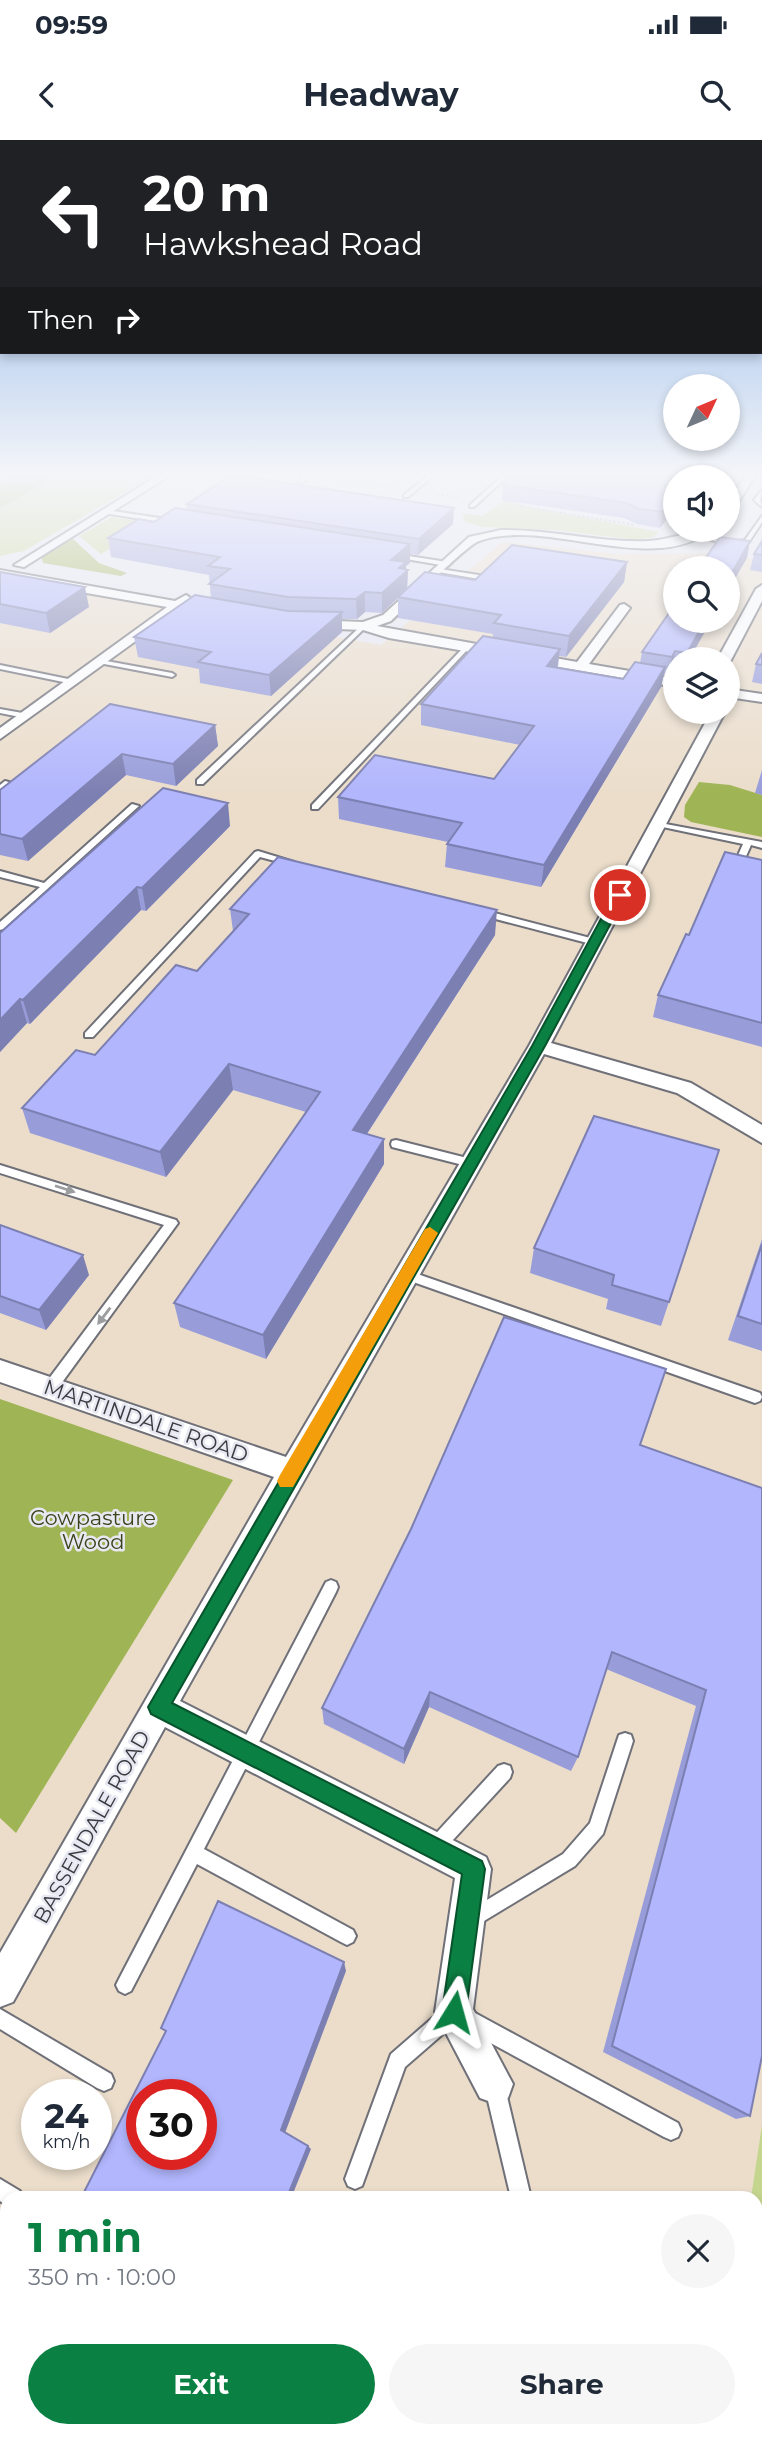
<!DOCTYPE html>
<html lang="en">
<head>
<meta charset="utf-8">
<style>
  body { margin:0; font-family:Montserrat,sans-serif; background:#f6f6f7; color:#1f2937; height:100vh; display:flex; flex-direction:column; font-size:26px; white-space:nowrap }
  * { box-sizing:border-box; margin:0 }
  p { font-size:23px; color:#747a83 }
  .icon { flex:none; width:38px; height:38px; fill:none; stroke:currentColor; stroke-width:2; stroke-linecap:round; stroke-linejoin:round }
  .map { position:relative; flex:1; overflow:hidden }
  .details { position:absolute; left:0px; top:2051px; width:763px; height:247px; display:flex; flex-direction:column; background:#fff; border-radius:21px 21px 0 0; box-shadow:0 4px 10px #0003 }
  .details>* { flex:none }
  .hud { position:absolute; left:0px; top:0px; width:763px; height:214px; box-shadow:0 4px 10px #0003; background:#202124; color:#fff; overflow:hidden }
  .needle { width:46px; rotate:46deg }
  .controls { position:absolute; left:663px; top:234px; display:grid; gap:14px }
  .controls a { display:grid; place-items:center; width:77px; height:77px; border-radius:50%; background:#fff; box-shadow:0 4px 10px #0003; font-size:35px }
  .speed { position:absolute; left:21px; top:1939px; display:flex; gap:14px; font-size:35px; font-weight:700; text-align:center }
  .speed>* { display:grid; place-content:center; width:91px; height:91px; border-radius:50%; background:#fff; box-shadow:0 4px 10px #0003; line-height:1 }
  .speed small { font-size:18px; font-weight:400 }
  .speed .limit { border:10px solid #d22; background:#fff; color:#111 }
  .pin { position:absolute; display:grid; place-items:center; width:60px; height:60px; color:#fff; margin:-30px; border:4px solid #fff; border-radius:50%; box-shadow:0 2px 7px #0007 }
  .me { position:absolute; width:77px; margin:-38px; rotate:8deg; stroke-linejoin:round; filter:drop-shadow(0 0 5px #0008) }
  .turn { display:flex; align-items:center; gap:24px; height:147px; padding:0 28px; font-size:32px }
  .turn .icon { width:91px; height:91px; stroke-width:2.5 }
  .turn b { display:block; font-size:49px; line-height:60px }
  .then { display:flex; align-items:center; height:66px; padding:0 28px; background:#0003; gap:14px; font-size:26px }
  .round { display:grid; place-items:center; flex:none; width:74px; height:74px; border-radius:37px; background:#f6f6f7 }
  .summary { display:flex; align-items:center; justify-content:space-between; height:119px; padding:0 28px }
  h1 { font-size:42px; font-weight:700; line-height:52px; color:#0b8043 }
  .cta { display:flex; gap:14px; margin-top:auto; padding:14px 28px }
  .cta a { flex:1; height:80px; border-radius:42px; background:#0b8043; color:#fff; font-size:28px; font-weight:700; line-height:80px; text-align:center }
  .cta a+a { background:#f6f6f7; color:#1f2937 }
  .status { display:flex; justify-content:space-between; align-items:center; height:49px; padding:0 35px; background:#fff; direction:ltr }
  .status svg { height:19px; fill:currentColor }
  header { display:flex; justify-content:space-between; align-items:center; height:91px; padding:0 28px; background:#fff; font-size:32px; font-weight:700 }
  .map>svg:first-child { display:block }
</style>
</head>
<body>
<div class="status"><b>09:59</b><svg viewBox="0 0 49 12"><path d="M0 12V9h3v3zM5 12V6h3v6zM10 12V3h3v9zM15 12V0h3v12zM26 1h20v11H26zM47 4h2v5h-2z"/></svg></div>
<header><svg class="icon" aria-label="back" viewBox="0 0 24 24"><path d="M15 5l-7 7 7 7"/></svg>Headway<svg class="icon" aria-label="search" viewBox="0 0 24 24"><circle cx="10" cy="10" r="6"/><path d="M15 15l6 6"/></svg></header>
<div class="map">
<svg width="762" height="2297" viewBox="0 0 762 2297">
  <rect width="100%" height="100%" fill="#e7e8f2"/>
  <path fill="#ebddca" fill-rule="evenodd" d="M 502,402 L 620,414 L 716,413 L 762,420 L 762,2010 L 755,2058 L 7,2058 L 7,2291 L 718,2291 L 717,2297 L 0,2297 L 0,438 L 381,505 ZM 676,429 L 728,429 L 728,481 L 676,481 ZM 676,520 L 728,520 L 728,572 L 676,572 ZM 37,1955 L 96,1955 L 96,2014 L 37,2014 ZM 142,1955 L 201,1955 L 201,2014 L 142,2014 Z"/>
  <g fill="#c4d68e">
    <polygon points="54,333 158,333 24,411 0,416 0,368"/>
    <polygon points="503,362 659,392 654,397 637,400 556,390 483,387 465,382 462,373 482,376"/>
    <polygon points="112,377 154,383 101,414 79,396"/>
    <polygon points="762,1985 762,2297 714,2297 715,2291 756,2291 756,2058 751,2058"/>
  </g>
  <g fill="#9fb454">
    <polygon points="17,333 54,333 43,344 0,368 0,343"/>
    <polygon points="71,397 99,423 127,433 121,436 43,423 41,415"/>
    <polygon points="699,642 730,645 762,655 762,697 691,682 684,677 685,665"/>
    <polygon points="0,1259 233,1340 16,1693 0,1678"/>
  </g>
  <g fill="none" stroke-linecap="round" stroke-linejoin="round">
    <defs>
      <g id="service">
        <polygon points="309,333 315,333 303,342 299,342 299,340"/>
        <polygon points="432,333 437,333 408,357 404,357 404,355"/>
        <polygon points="506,333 511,333 474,367 470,367 470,365"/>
        <polygon points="762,350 760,360 762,367 754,360"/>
        <polygon points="106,370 173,380 176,382 173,384 104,373"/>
        <polygon points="762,376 762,382 749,402 731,406 695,395 698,393 731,402 745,400"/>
        <polygon points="396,414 447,422 450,424 447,426 394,417"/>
        <polygon points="440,429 485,436 488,438 485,440 438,432"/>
        <polygon points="362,485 367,486 203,644 197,644 197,640"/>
        <polygon points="465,506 470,507 318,669 312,669 312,665"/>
        <polygon points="101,520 172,533 175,535 172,537 99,523 98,522"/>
        <polygon points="0,525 73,540 76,542 73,544 0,529"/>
        <polygon points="0,569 28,574 29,576 25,578 0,573"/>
        <polygon points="5,641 12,643 0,651 0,645"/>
        <polygon points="132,664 139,666 3,789 0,790 0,782 40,747 0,737 0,731 44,743"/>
        <polygon points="655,682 762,702 762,708 751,705 744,721 762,724 762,730 736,724 735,722 743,704 658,686 654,684"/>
        <polygon points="258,711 294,722 290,725 260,717 93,897 85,897 85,893 255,712"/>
        <polygon points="483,770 598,800 600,802 595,805 480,775 480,771"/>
        <polygon points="396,1000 471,1019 477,1023 471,1027 392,1007 391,1004 392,1001"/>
        <polygon points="0,1025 176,1080 178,1083 55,1252 50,1253 45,1252 43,1248 45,1244 164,1085 0,1033"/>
        <polygon points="406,1130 760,1253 762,1257 760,1261 755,1263 402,1138 400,1135 402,1132"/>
        <polygon points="331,1440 336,1442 338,1447 336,1452 204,1709 353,1790 356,1796 353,1802 347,1805 341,1802 197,1724 131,1851 125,1854 119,1851 116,1845 119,1839 326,1442"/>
        <polygon points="625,1593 631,1595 633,1601 603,1694 575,1726 479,1784 473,1787 467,1784 464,1778 467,1772 563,1714 590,1683 617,1601 619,1595"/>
        <polygon points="504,1624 510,1626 512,1632 510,1638 440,1714 434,1717 428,1714 425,1708 428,1702 498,1626"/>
        <polygon points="452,1865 459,1867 461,1874 468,1871 475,1873 678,1983 681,1990 678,1997 671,2000 664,1997 461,1887 459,1880 405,1927 362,2046 355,2049 348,2046 345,2039 391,1914 445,1867"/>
        <polygon points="0,1869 111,1934 114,1941 111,1948 104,1951 97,1948 0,1889"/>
        <polygon points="495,1938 502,1941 505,1948 531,2058 511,2058 485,1948 488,1941"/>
        <polygon points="0,2039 20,2051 23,2058 7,2058 7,2066 0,2061"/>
      </g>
      <g id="minor">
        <polygon points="162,333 174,333 24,427 14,425"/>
        <polygon points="747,333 757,333 732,372 728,373 728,362"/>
        <path d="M 501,390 C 550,389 599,403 648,401 C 671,400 690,390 712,390 C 650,437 547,377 479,401 C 465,406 407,466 391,481 L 377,486 L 577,522 L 620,465 L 624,464 L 630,468 L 589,524 L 676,539 L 676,547 L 389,498 L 363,490 L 311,488 L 305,484 L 311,480 L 363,482 L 383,475 L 469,397 Z"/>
        <polygon points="0,430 175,461 186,455 192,459 188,463 218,471 212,475 180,469 0,599 0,588 167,467 0,438"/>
        <polygon points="762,445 762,461 731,520 728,523 728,520 717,520 756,449"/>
        <polygon points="728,549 762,554 762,562 728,557"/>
        <polygon points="711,572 725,572 551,903 691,943 762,985 762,1003 677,953 544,914 180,1561 486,1717 491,1729 473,1869 513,1944 508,1958 494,1963 480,1958 435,1872 455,1738 165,1587 13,1862 0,1867 0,1813 274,1337 0,1242 0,1220 286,1317 529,906"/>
      </g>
    </defs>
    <use href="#service" stroke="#6f7078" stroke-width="4"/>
    <use href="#minor" stroke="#6f7078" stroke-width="4"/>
    <g stroke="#b1b2ba" stroke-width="2" stroke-dasharray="2.5 2" stroke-linecap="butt">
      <polyline points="460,333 480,336"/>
      <polyline points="326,338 393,348"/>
      <polyline points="0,340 13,333"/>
      <polyline points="437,354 459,357"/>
      <polyline points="503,360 524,367 635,385"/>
    </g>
    <use href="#service" fill="#fff" fill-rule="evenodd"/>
    <use href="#minor" fill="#fff" fill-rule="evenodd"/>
  </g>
  <g fill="#989dda">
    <polygon points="676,338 676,380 667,379 660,388 637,384 624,378 502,360 503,345"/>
    <polygon points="187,364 453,384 418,415 410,414 410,423 406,426 406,429 408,430 407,449 627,422 624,442 566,517 559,516 558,528 623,539 640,523 642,512 676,463 689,520 676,520 676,530 672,529 668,535 664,534 661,547 541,747 445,727 447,704 448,702 339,679 338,657 494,639 520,605 421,585 421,564 493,498 493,494 398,478 398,458 382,473 365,472 357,479 342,479 342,492 271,556 200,543 199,529 138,517 134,497 211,458 209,435 111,417 108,398 187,370"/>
    <polygon points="762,401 762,432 750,430 754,414"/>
    <polygon points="0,432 89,467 50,493 0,483"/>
    <polygon points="762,513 762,544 752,542 756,524"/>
    <polygon points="215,585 218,606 176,646 126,635 28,721 0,715 0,650"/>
    <polygon points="762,630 762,655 755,653"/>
    <polygon points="230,686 146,771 141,770 30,884 27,883 0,912 0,793"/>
    <polygon points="762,720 762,907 653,877 658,855 689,795"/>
    <polygon points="230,769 495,795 367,994 384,999 384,1024 266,1219 180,1187 174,1163 306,972 233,950 166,1037 30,993 22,968 95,915 197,831 233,791"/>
    <polygon points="719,1010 661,1186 606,1169 608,1159 530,1133 534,1108"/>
    <polygon points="0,1085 89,1135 46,1190 0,1173"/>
    <polygon points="762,1099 762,1211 728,1200"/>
    <polygon points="640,1305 762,1348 750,1976 736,1979 603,1912 696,1566 606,1529 578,1617 571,1631 429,1567 404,1624 324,1584 322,1568"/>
  </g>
  <g fill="#7c7fb1">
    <polygon points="669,364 667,379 660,388 663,372"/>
    <polygon points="454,368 453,384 418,415 419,399"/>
    <polygon points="750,401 747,418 728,451 728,440"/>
    <polygon points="410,404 410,423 406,426 406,431 408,430 407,449 382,473 382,453 391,420"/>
    <polygon points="627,422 624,442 566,517 569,496"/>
    <polygon points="85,447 89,467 50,493 46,473"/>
    <polygon points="365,452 365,472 357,479 356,459"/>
    <polygon points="342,472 342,492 271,556 269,535"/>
    <polygon points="705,481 711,481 689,520 685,520 687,513"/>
    <polygon points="560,509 557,529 547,526"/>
    <polygon points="675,511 672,529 668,535 672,517"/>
    <polygon points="665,527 661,547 541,747 544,725"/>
    <polygon points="215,585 218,606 176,646 173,624"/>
    <polygon points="122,614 126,635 28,721 22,699"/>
    <polygon points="228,663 230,686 146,771 142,748"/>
    <polygon points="137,747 141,770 30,884 23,860"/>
    <polygon points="497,770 495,795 353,1015 353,990"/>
    <polygon points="20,859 27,883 0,912 0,880"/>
    <polygon points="229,924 233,950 166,1037 160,1012"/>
    <polygon points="384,999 384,1024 266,1219 263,1195"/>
    <polygon points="83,1115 89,1135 46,1190 39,1170"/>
    <polygon points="430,1552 429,1567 404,1624 404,1609"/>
    <polygon points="344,1822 346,1831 285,1993 281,1990"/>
    <polygon points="308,2006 311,2009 292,2056 296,2058 292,2058 288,2055"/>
    <polygon points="7,2203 7,2210 0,2206"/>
    <polygon points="134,2291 162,2291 172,2297 144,2297"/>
  </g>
  <g fill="#b1b6fd" stroke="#7c7fb1" stroke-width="2" fill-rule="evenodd">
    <polygon points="516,333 686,333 703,335 701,338 676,338 676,364 669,364 663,372 639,369 627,363 503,345"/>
    <polygon points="232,335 454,368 419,399 187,364"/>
    <polygon points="175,368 410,404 391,420 406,422 399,428 408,430 382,453 365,452 356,459 288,457 209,444 230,429 208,426 220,417 108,398 139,379 154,382"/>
    <polygon points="720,397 750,401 728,440 728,429 698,429"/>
    <polygon points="762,401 762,415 754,414"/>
    <polygon points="512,405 627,422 569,496 494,483 501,475 398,457 425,432 475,440"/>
    <polygon points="0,432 85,447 46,473 0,464"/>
    <polygon points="195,455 288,471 342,472 269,535 198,522 211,512 134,497"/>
    <polygon points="676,463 676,481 705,481 687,513 675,511 672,517 642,512"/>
    <polygon points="483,496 560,509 547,526 623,539 635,522 665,527 544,725 447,704 462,683 338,657 375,615 494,639 534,586 421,564"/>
    <polygon points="762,513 762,525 756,524"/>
    <polygon points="110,564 215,585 173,624 122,614 22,699 0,694 0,650"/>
    <polygon points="163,648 228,663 142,748 137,747 23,860 20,859 0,880 0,793"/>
    <polygon points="725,712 762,720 762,883 658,855 686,794 689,795"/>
    <polygon points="278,717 497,770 353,990 384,999 263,1195 174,1163 320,952 229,924 160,1012 22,968 76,910 95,915 176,825 197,831 249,774 230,769"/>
    <polygon points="594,976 719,1010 669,1162 612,1145 614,1135 534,1108"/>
    <polygon points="0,1085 83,1115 39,1170 0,1156"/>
    <polygon points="762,1104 762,1184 738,1176"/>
    <polygon points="504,1177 666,1229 640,1305 762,1348 762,1916 750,1976 612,1906 706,1550 612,1512 578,1617 430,1552 404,1609 322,1568 411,1389"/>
    <path d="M 218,1761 L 344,1822 L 281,1990 L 308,2006 L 288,2055 L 292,2058 L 81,2058 L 166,1891 L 161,1888 ZM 142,1955 L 201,1955 L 201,2014 L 142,2014 Z"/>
    <polygon points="0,2206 7,2210 7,2291 134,2291 144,2297 0,2297"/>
    <polygon points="207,2291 660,2291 659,2297 216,2297"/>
  </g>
  <defs><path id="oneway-solid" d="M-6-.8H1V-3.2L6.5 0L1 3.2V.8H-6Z" transform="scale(1.75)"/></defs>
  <g fill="#9c9d9f">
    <use href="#oneway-solid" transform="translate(65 1049) rotate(18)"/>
    <use href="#oneway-solid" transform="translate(104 1176) rotate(127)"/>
  </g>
  <linearGradient id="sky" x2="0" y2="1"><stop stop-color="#73a5e3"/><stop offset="0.51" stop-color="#f4f5f9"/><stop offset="1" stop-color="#f4f5f9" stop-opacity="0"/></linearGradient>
  <rect width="762" height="655" fill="url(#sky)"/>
  <polygon fill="#0b8043" stroke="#07532c" stroke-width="2" points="620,751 626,755 545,906 172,1563 482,1721 485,1729 466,1872 463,1881 454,1884 445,1881 442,1872 462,1734 151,1574 148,1567 532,906 614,755"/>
  <polygon fill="#f59e0b" points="430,1087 438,1093 293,1347 280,1347 277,1341 280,1335 425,1089"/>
  <g text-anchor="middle" stroke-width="5" stroke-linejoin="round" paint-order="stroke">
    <g font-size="21" fill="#3a3b3f" stroke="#e7e8f2">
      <text transform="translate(146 1281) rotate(19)" y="7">MARTINDALE ROAD</text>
      <text transform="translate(92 1687) rotate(-61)" y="7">BASSENDALE ROAD</text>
    </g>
    <g font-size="21" fill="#3a431b" stroke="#e7e8f2">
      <text x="93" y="1385">Cowpasture<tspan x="93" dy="24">Wood</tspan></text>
    </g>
  </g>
</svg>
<div class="controls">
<a><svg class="needle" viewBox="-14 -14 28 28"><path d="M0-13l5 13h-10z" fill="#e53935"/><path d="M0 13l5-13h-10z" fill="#747a83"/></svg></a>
<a><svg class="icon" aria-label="sound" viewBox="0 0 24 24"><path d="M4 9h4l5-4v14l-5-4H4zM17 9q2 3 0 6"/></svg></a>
<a><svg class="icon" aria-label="search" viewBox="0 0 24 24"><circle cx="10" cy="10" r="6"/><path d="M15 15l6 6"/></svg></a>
<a><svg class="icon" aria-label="layers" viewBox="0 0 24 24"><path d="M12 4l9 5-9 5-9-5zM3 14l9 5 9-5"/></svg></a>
</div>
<div class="speed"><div>24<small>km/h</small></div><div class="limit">30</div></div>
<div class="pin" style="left:620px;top:755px;background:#d93025"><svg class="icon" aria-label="arrive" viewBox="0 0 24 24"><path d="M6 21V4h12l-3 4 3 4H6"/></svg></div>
<svg class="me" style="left:454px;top:1872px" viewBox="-20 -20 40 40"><path d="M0-17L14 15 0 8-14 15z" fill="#0b8043" stroke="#fff" stroke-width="4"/></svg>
<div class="hud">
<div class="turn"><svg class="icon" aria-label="left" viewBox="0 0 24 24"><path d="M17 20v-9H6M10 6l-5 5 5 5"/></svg><div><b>20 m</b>Hawkshead Road</div></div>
<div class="then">Then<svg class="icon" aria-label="right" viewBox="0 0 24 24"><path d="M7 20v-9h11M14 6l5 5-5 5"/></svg></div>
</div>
<section class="details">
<div class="summary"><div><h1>1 min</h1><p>350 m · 10:00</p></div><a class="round"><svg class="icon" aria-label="close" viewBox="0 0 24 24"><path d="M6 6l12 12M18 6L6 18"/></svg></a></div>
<div class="cta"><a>Exit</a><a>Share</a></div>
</section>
</div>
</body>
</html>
